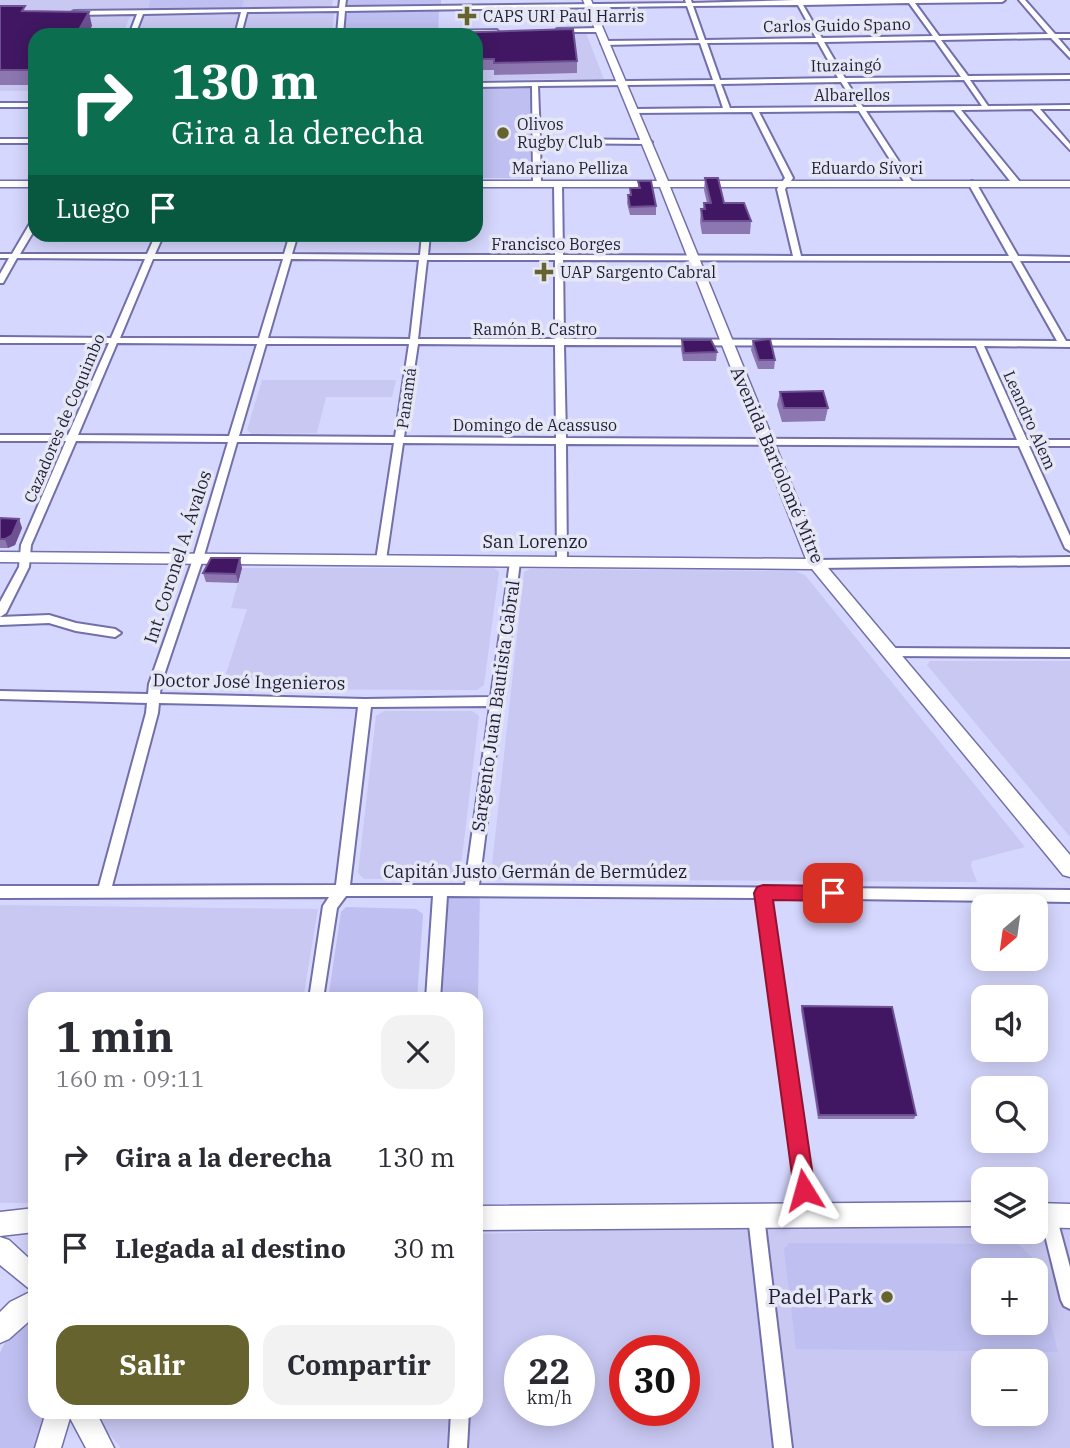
<!DOCTYPE html>
<html lang="es">
<head>
<meta charset="utf-8">
<style>
  body { margin:0; font-family:"IBM Plex Serif",serif; background:#f2f2f3; color:#2b2b33; height:100vh; display:flex; flex-direction:column; font-size:26px; white-space:nowrap }
  * { box-sizing:border-box; margin:0 }
  p { font-size:23px; color:#7c7c81 }
  .icon { flex:none; width:38px; height:38px; fill:none; stroke:currentColor; stroke-width:2; stroke-linecap:round; stroke-linejoin:round }
  .map { position:relative; flex:1; overflow:hidden }
  .details { position:absolute; left:28px; top:992px; width:455px; height:427px; display:flex; flex-direction:column; background:#fff; border-radius:21px; box-shadow:0 4px 18px #0003 }
  .details>* { flex:none }
  .top-card { position:absolute; left:28px; top:28px; width:455px; height:214px; border-radius:21px; box-shadow:0 4px 18px #0003; background:#0b6e4f; color:#fff; overflow:hidden }
  .needle { width:46px; rotate:209deg }
  .controls { position:absolute; left:971px; top:894px; display:grid; gap:14px }
  .controls a { display:grid; place-items:center; width:77px; height:77px; border-radius:14px; background:#fff; box-shadow:0 4px 18px #0003; font-size:35px }
  .speed { position:absolute; left:504px; top:1335px; display:flex; gap:14px; font-size:35px; font-weight:700; text-align:center }
  .speed>* { display:grid; place-content:center; width:91px; height:91px; border-radius:50%; background:#fff; box-shadow:0 4px 18px #0003; line-height:1 }
  .speed small { font-size:18px; font-weight:400 }
  .speed .limit { border:10px solid #d22; background:#fff; color:#111 }
  .pin { position:absolute; display:grid; place-items:center; width:60px; height:60px; color:#fff; margin:-30px; border-radius:14px; box-shadow:0 4px 10px #0006 }
  .me { position:absolute; width:77px; margin:-38px; rotate:352deg; stroke-linejoin:round; filter:drop-shadow(0 0 5px #0008) }
  .turn { display:flex; align-items:center; gap:24px; height:147px; padding:0 28px; font-size:32px }
  .turn .icon { width:91px; height:91px; stroke-width:2.5 }
  .turn b { display:block; font-size:49px; line-height:60px }
  .then { display:flex; align-items:center; height:66px; padding:0 28px; background:#0003; gap:14px; font-size:26px }
  .round { display:grid; place-items:center; flex:none; width:74px; height:74px; border-radius:21px; background:#f2f2f3 }
  .overview { display:flex; align-items:center; justify-content:space-between; height:119px; padding:0 28px }
  h1 { font-size:42px; font-weight:700; line-height:52px }
  .cta { display:flex; gap:14px; margin-top:auto; padding:14px 28px }
  .cta a { flex:1; height:80px; border-radius:21px; background:#66632f; color:#fff; font-size:28px; font-weight:700; line-height:80px; text-align:center }
  .cta a+a { background:#f2f2f3; color:#2b2b33 }
  ul { padding:0; list-style:none }
  li { display:flex; align-items:center; gap:21px; height:91px; padding:0 28px }
  li div { flex:1 }
  li b { display:block; font-size:26px }
  li em { font-style:normal }
  .map>svg:first-child { display:block }
</style>
</head>
<body>
<div class="map">
<svg width="1070" height="1448" viewBox="0 0 1070 1448">
  <rect width="100%" height="100%" fill="#d6d7fe"/>
  <g fill="#c8c8f3" fill-rule="evenodd">
    <polygon points="0,0 150,0 148,9 0,11"/>
    <polygon points="244,0 333,0 332,6 242,8"/>
    <polygon points="132,13 122,35 35,35 35,91 0,91 0,16"/>
    <polygon points="334,13 332,35 135,35 144,14"/>
    <polygon points="586,33 604,79 476,80 476,36"/>
    <polygon points="262,380 396,380 392,397 326,397 317,433 252,434 247,430"/>
    <polygon points="242,568 494,568 499,572 484,685 477,690 221,689 247,609 231,608"/>
    <polygon points="530,569 795,571 805,575 1025,847 972,861 971,866 977,882 496,879 491,874 524,572"/>
    <polygon points="930,661 1070,661 1070,837 927,665"/>
    <polygon points="384,711 472,711 479,716 460,874 453,879 364,879 358,873 376,716"/>
    <polygon points="0,905 220,908 318,909 303,999 35,999 35,1203 0,1203"/>
    <path d="M 742,1225 L 983,1227 L 984,1232 L 1036,1232 L 1036,1227 L 1070,1230 L 1070,1448 L 121,1448 L 98,1421 L 96,1412 L 476,1412 L 476,1234 ZM 984,1270 L 1036,1270 L 1036,1323 L 984,1323 ZM 520,1351 L 579,1351 L 579,1410 L 520,1410 ZM 625,1351 L 684,1351 L 684,1410 L 625,1410 ZM 984,1362 L 1036,1362 L 1036,1414 L 984,1414 Z"/>
  </g>
  <g fill="#bfbff1" fill-rule="evenodd">
    <polygon points="150,0 244,0 242,8 148,9"/>
    <polygon points="346,0 441,0 441,7 345,8"/>
    <polygon points="439,11 438,35 341,35 348,12"/>
    <polygon points="530,87 530,178 476,178 476,88"/>
    <polygon points="440,891 480,891 477,1050 476,999 433,999"/>
    <polygon points="346,907 416,909 423,914 417,999 328,999 341,912"/>
    <path d="M 789,1243 L 1018,1244 L 1034,1259 L 1058,1352 L 796,1349 L 784,1249 ZM 1036,1270 L 1036,1323 L 984,1323 L 984,1270 Z"/>
    <path d="M 35,1315 L 35,1412 L 49,1412 L 38,1448 L 0,1448 L 0,1353 C 6,1338 19,1321 35,1315 Z"/>
  </g>
  <g fill="none" stroke-linecap="round" stroke-linejoin="round">
    <defs>
      <g id="street">
        <path d="M 340,0 L 346,0 L 345,7 L 686,3 L 685,0 L 691,0 L 692,3 L 795,0 L 1005,0 L 1002,2 L 915,3 L 939,36 L 1048,34 L 1019,0 L 1025,0 L 1055,34 L 1070,34 L 1070,38 L 1058,38 L 1070,52 L 1070,58 L 1051,38 L 941,40 L 968,76 L 1070,75 L 1070,79 L 970,80 L 988,106 L 1070,105 L 1070,109 L 1040,109 L 1070,144 L 1070,150 L 1032,109 L 961,110 L 1020,182 L 1020,186 L 1014,186 L 954,110 L 866,111 L 913,183 L 909,185 L 905,183 L 859,111 L 759,112 L 793,178 L 785,189 L 801,256 L 1009,256 L 968,183 L 972,181 L 976,183 L 1018,256 L 1070,257 L 1070,261 L 1020,261 L 1066,341 L 1070,341 L 1070,347 L 984,346 L 1027,440 L 1070,440 L 1070,446 L 1029,446 L 1070,536 L 1070,551 L 1065,548 L 1019,446 L 566,444 L 567,562 L 562,566 L 557,562 L 556,444 L 403,443 L 386,560 L 381,564 L 376,560 L 394,443 L 237,442 L 203,559 L 161,684 L 160,694 L 365,699 L 491,697 L 510,562 L 515,558 L 520,562 L 479,885 L 1070,890 L 1070,902 L 771,898 L 816,1217 L 814,1223 L 808,1225 L 802,1223 L 800,1217 L 757,898 L 447,896 L 440,999 L 426,999 L 433,896 L 346,896 L 337,908 L 323,999 L 309,999 L 323,906 L 329,897 L 0,898 L 0,886 L 99,886 L 146,713 L 147,703 L 0,699 L 0,691 L 148,694 L 149,684 L 193,559 L 228,442 L 76,441 L 31,545 L 29,567 L 6,613 L 0,617 L 0,602 L 19,567 L 21,545 L 66,441 L 0,441 L 0,435 L 68,435 L 109,343 L 0,343 L 0,337 L 111,338 L 145,259 L 17,258 L 3,283 L 0,283 L 0,274 L 9,258 L 0,258 L 0,254 L 12,254 L 32,220 L 35,220 L 35,229 L 20,254 L 147,254 L 156,234 L 164,234 L 155,254 L 284,254 L 290,234 L 298,234 L 292,254 L 420,255 L 422,234 L 430,234 L 428,255 L 555,255 L 554,184 L 558,182 L 562,184 L 563,255 L 793,256 L 777,189 L 785,178 L 752,112 L 635,113 L 632,111 L 635,109 L 723,108 L 715,84 L 538,86 L 540,139 L 648,140 L 652,142 L 648,144 L 540,143 L 541,184 L 537,186 L 533,184 L 532,86 L 476,87 L 476,83 L 713,80 L 700,43 L 604,45 L 601,43 L 604,41 L 699,40 L 687,6 L 345,11 L 343,35 L 337,35 L 339,11 L 247,12 L 241,35 L 235,35 L 241,12 L 143,14 L 135,35 L 129,35 L 137,14 L 74,15 L 71,13 L 74,11 L 339,8 ZM 909,3 L 933,36 L 822,38 L 803,5 ZM 798,5 L 816,38 L 705,40 L 693,6 ZM 935,40 L 961,77 L 845,78 L 824,42 ZM 818,42 L 838,78 L 720,80 L 707,43 ZM 964,80 L 982,106 L 863,107 L 847,82 ZM 841,82 L 857,107 L 730,108 L 721,84 ZM 153,259 L 283,259 L 259,338 L 120,338 ZM 291,259 L 419,260 L 410,339 L 268,338 ZM 427,260 L 555,260 L 555,339 L 418,339 ZM 563,260 L 1012,261 L 1057,341 L 564,339 ZM 117,343 L 257,344 L 229,436 L 78,435 ZM 266,344 L 409,344 L 395,437 L 239,436 ZM 418,344 L 555,345 L 556,438 L 404,437 ZM 564,345 L 976,346 L 1017,440 L 566,438 ZM 159,703 L 358,707 L 336,885 L 112,886 L 158,713 ZM 490,706 L 465,885 L 350,885 L 371,707 Z"/>
        <polygon points="557,29 599,28 602,30 599,32 555,32"/>
        <polygon points="497,30 499,33 441,35 438,33 441,31"/>
        <rect x="0" y="103" width="35" height="4"/>
        <rect x="0" y="139" width="35" height="4"/>
        <polygon points="1070,557 1070,565 816,568 811,564 816,560"/>
        <polygon points="49,615 76,623 115,629 121,633 115,637 76,631 49,623 0,625 0,617"/>
        <polygon points="889,648 1070,649 1070,657 889,656 883,652"/>
        <polygon points="1048,1207 1054,1209 1056,1215 1070,1267 1070,1309 1064,1306 1061,1300 1040,1215 1042,1209"/>
        <polygon points="756,1208 762,1210 764,1216 792,1448 774,1448 748,1216 750,1210"/>
        <polygon points="451,1412 469,1412 467,1448 449,1448"/>
      </g>
      <g id="secondary">
        <polygon points="583,0 591,0 668,181 1070,181 1070,187 670,187 823,562 1070,855 1070,877 1063,875 812,569 0,562 0,552 806,559 660,187 476,187 476,181 657,181"/>
        <rect x="0" y="181" width="35" height="6"/>
        <polygon points="984,1202 984,1226 476,1230 476,1206"/>
        <polygon points="1036,1203 1070,1204 1070,1228 1036,1227"/>
        <polygon points="35,1208 35,1232 0,1236 0,1212"/>
        <polygon points="0,1237 9,1240 35,1264 35,1316 9,1339 0,1343 0,1312 10,1302 32,1291 0,1265"/>
        <polygon points="46,1412 96,1412 114,1448 86,1448 70,1418 61,1448 35,1448"/>
      </g>
    </defs>
    <use href="#street" stroke="#726fab" stroke-width="4"/>
    <use href="#secondary" stroke="#726fab" stroke-width="3"/>
    <use href="#street" fill="#fff" fill-rule="evenodd"/>
    <use href="#secondary" fill="#fff" fill-rule="evenodd"/>
  </g>
  <g fill="#8c77b0">
    <polygon points="0,6 27,11 92,26 35,35 35,85 0,85"/>
    <polygon points="476,35 577,61 577,73 494,75 494,70 476,70"/>
    <polygon points="705,178 724,203 751,221 750,234 702,234 700,222 701,209 703,209 704,203 707,203 704,190"/>
    <polygon points="638,181 656,206 656,215 630,215 627,203 628,195 630,195 630,188 638,188"/>
    <polygon points="682,340 717,352 716,361 683,361 681,349"/>
    <polygon points="753,341 775,360 774,369 758,369 751,350"/>
    <polygon points="780,392 828,408 825,421 782,422 777,405"/>
    <polygon points="0,518 19,519 22,528 15,545 8,548 0,548"/>
    <polygon points="242,568 238,583 206,582 203,573"/>
    <polygon points="802,1006 916,1115 914,1119 818,1119 801,1010"/>
  </g>
  <g fill="#6e5192">
    <polygon points="89,12 92,26 87,35 76,35"/>
    <polygon points="19,519 22,528 15,545 8,548 5,539"/>
    <polygon points="240,558 242,568 238,583 236,574"/>
  </g>
  <g fill="#411763" stroke="#6e5192" stroke-width="2">
    <polygon points="0,6 25,6 22,11 89,12 76,35 35,35 35,70 0,70"/>
    <polygon points="573,29 577,61 494,63 494,59 476,59 476,35 450,35 450,33"/>
    <polygon points="705,178 718,178 724,203 744,203 751,221 703,221 701,209 705,209 704,203 711,203"/>
    <polygon points="638,181 651,181 656,206 630,207 628,195 631,195 630,188 640,188"/>
    <polygon points="770,339 775,360 759,360 753,341"/>
    <polygon points="682,340 711,340 717,352 684,353"/>
    <polygon points="823,391 828,408 784,408 780,392"/>
    <polygon points="0,518 19,519 12,535 5,539 0,539"/>
    <polygon points="211,558 240,558 236,574 203,573"/>
    <polygon points="802,1006 892,1007 916,1115 819,1115"/>
  </g>
  <polygon fill="#e11d48" stroke="#92132f" stroke-width="2" points="763,885 833,886 840,888 842,893 840,898 833,901 773,900 815,1190 812,1197 804,1200 797,1197 794,1190 754,893 757,887"/>
  <g fill="#66632f" stroke="#e6e7f4" stroke-width="2.5">
    <path d="M463.5 5.5h7v7h7v7h-7v7h-7v-7h-7v-7h7z"/>
    <circle cx="503" cy="133" r="7"/>
    <path d="M540.5 261.5h7v7h7v7h-7v7h-7v-7h-7v-7h7z"/>
    <circle cx="887" cy="1297" r="7"/>
  </g>
  <g text-anchor="middle" stroke-width="7" stroke-linejoin="round" paint-order="stroke">
    <g font-size="16" fill="#1f1e36" stroke="#e6e7f4" text-anchor="start">
      <text x="483" y="22">CAPS URI Paul Harris</text>
      <text x="517" y="130">Olivos<tspan x="517" dy="18">Rugby Club</tspan></text>
      <text x="560" y="278">UAP Sargento Cabral</text>
    </g>
    <g font-size="16" fill="#1f1e36" stroke="#e6e7f4">
      <text transform="translate(837 25) rotate(-1)" y="6">Carlos Guido Spano</text>
      <text transform="translate(846 65) rotate(-1)" y="6">Ituzaingó</text>
      <text x="852" y="101">Albarellos</text>
      <text x="570" y="174">Mariano Pelliza</text>
      <text x="867" y="174">Eduardo Sívori</text>
      <text x="556" y="250">Francisco Borges</text>
      <text x="535" y="335">Ramón B. Castro</text>
      <text transform="translate(406 398) rotate(-82)" y="6">Panamá</text>
      <text transform="translate(64 418) rotate(-67)" y="6">Cazadores de Coquimbo</text>
      <text transform="translate(1030 420) rotate(66)" y="6">Leandro Alem</text>
      <text x="535" y="431">Domingo de Acassuso</text>
    </g>
    <g font-size="18" fill="#1f1e36" stroke="#e6e7f4">
      <text transform="translate(777 465) rotate(67)" y="6">Avenida Bartolomé Mitre</text>
      <text x="535" y="548">San Lorenzo</text>
      <text transform="translate(178 557) rotate(-72)" y="6">Int. Coronel A. Ávalos</text>
      <text transform="translate(249 682) rotate(1)" y="6">Doctor José Ingenieros</text>
      <text transform="translate(496 706) rotate(-82)" y="6">Sargento Juan Bautista Cabral</text>
      <text x="535" y="878">Capitán Justo Germán de Bermúdez</text>
    </g>
    <g font-size="21" fill="#1f1e36" stroke="#e6e7f4" text-anchor="end">
      <text x="873" y="1304">Padel Park</text>
    </g>
  </g>
</svg>
<div class="controls">
<a><svg class="needle" viewBox="-14 -14 28 28"><path d="M0-13l5 13h-10z" fill="#e53935"/><path d="M0 13l5-13h-10z" fill="#7c7c81"/></svg></a>
<a><svg class="icon" aria-label="sound" viewBox="0 0 24 24"><path d="M4 9h4l5-4v14l-5-4H4zM17 9q2 3 0 6"/></svg></a>
<a><svg class="icon" aria-label="search" viewBox="0 0 24 24"><circle cx="10" cy="10" r="6"/><path d="M15 15l6 6"/></svg></a>
<a><svg class="icon" aria-label="layers" viewBox="0 0 24 24"><path d="M12 4l9 5-9 5-9-5zM3 14l9 5 9-5"/></svg></a>
<a>+</a>
<a>−</a>
</div>
<div class="speed"><div>22<small>km/h</small></div><div class="limit">30</div></div>
<div class="pin" style="left:833px;top:893px;background:#d93025"><svg class="icon" aria-label="arrive" viewBox="0 0 24 24"><path d="M6 21V4h12l-3 4 3 4H6"/></svg></div>
<svg class="me" style="left:804px;top:1190px" viewBox="-20 -20 40 40"><path d="M0-17L14 15 0 8-14 15z" fill="#e11d48" stroke="#fff" stroke-width="4"/></svg>
<div class="top-card">
<div class="turn"><svg class="icon" aria-label="right" viewBox="0 0 24 24"><path d="M7 20v-9h11M14 6l5 5-5 5"/></svg><div><b>130 m</b>Gira a la derecha</div></div>
<div class="then">Luego<svg class="icon" aria-label="arrive" viewBox="0 0 24 24"><path d="M6 21V4h12l-3 4 3 4H6"/></svg></div>
</div>
<section class="details">
<div class="overview"><div><h1>1 min</h1><p>160 m · 09:11</p></div><a class="round"><svg class="icon" aria-label="close" viewBox="0 0 24 24"><path d="M6 6l12 12M18 6L6 18"/></svg></a></div>
<ul>
<li><svg class="icon" aria-label="right" viewBox="0 0 24 24"><path d="M7 20v-9h11M14 6l5 5-5 5"/></svg><div><b>Gira a la derecha</b></div><em>130 m</em></li>
<li><svg class="icon" aria-label="arrive" viewBox="0 0 24 24"><path d="M6 21V4h12l-3 4 3 4H6"/></svg><div><b>Llegada al destino</b></div><em>30 m</em></li>
</ul>
<div class="cta"><a>Salir</a><a>Compartir</a></div>
</section>
</div>
</body>
</html>
